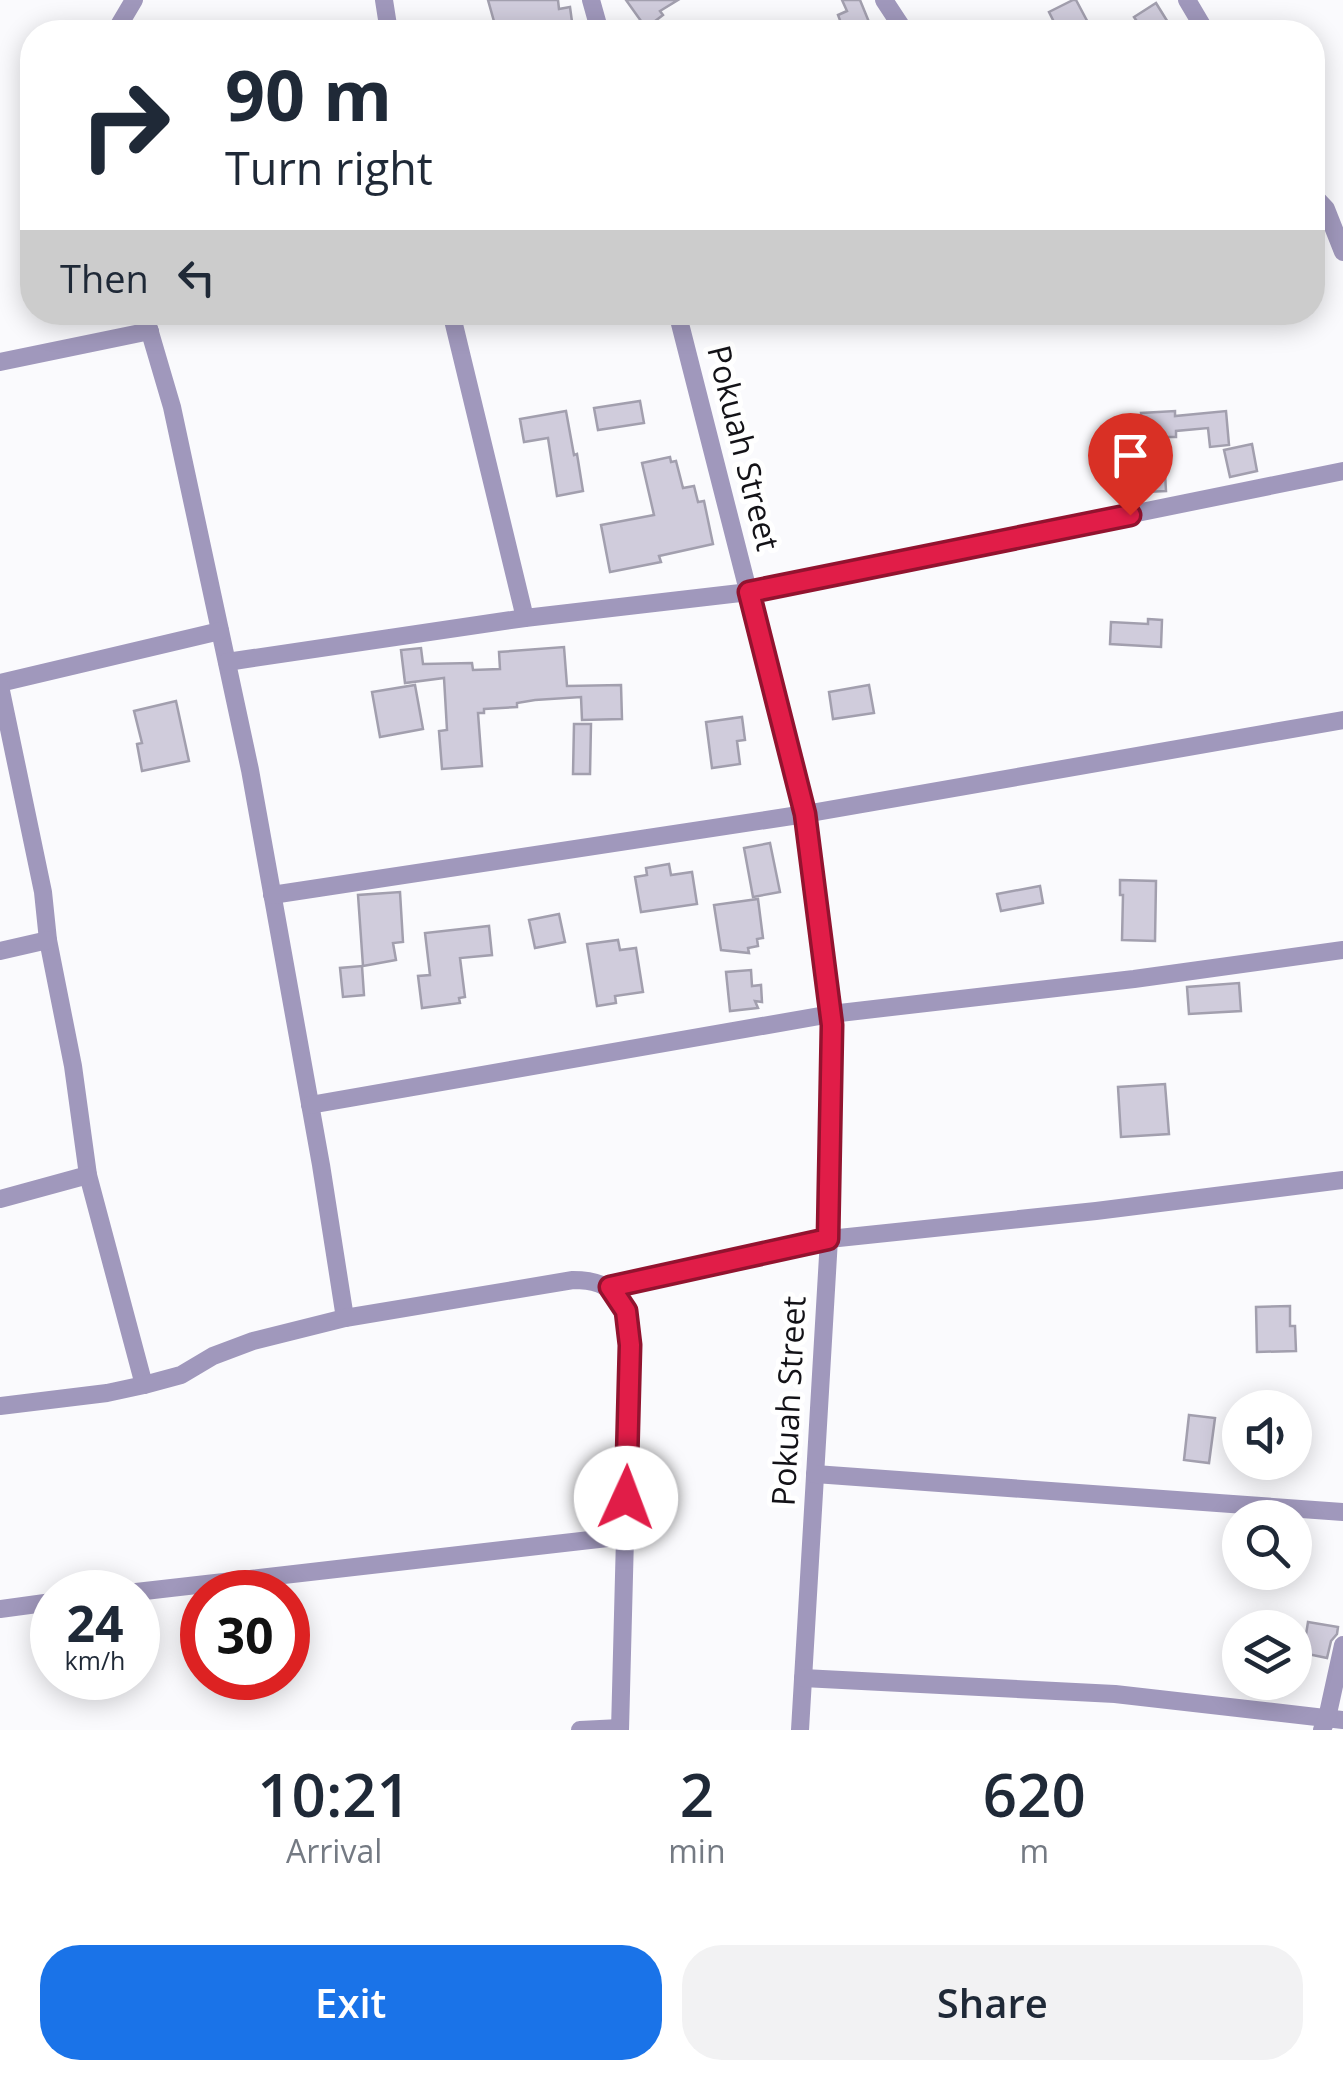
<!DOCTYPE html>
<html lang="en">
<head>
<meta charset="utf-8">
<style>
  body { margin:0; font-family:"Open Sans",sans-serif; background:#f2f2f3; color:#1f2937; height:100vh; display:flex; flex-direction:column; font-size:38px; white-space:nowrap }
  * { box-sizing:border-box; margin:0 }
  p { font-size:32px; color:#747a83 }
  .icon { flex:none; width:55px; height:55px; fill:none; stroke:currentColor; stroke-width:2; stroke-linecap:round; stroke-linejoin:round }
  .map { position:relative; height:1730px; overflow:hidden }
  .details { display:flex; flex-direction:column; background:#fff; flex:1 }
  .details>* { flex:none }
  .top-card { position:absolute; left:20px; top:20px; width:1305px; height:305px; border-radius:40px; box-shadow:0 5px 25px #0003; background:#fff; color:#1f2937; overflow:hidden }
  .buttons { position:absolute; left:1222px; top:1390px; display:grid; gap:20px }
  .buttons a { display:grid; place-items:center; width:90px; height:90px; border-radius:50%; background:#fff; box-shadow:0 5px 25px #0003; font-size:50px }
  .speed { position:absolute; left:30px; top:1570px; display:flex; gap:20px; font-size:50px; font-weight:700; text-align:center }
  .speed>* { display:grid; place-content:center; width:130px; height:130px; border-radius:50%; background:#fff; box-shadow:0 5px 25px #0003; line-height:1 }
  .speed small { font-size:25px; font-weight:400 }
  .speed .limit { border:15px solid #d22; background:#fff; color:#111 }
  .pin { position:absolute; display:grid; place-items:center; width:85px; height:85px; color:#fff; margin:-102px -42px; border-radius:50% 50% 50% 0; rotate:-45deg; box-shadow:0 0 10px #0007 }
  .pin .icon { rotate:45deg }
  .me { position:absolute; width:110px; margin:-55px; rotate:2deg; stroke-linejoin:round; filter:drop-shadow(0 0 8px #0008) }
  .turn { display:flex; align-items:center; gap:35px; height:210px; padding:0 40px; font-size:45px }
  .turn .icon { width:130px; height:130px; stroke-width:2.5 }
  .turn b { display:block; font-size:70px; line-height:85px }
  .then { display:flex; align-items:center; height:95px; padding:0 40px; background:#0003; gap:20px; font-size:38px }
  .eta { display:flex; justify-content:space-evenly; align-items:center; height:170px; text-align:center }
  .eta b { font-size:60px; font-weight:600; line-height:70px }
  .action { display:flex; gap:20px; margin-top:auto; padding:20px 40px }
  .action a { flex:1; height:115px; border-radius:40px; background:#1a73e8; color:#fff; font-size:40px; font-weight:600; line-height:115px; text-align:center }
  .action a+a { background:#f2f2f3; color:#1f2937 }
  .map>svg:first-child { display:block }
</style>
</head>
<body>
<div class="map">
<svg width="1343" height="1730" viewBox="0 0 1343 1730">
  <rect width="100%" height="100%" fill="#fafafd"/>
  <g fill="#d0ccdc" stroke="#a29fae" stroke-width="2.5">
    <polygon points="488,0 558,0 559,9 570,7 573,29 558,32 497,32"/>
    <polygon points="626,0 678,0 660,11 663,15 646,28"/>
    <polygon points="842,0 860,0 869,22 844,31 838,15 847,11"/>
    <polygon points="1073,0 1076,0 1093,32 1059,32 1049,12"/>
    <polygon points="1156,3 1174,32 1144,32 1134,17"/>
    <polygon points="640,401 644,423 598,430 594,408"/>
    <polygon points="566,411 574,455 577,454 583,491 557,496 548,438 524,442 520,419"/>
    <polygon points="1175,411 1175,416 1226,411 1229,445 1210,447 1208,428 1176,431 1176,437 1163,437 1166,491 1145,492 1141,413"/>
    <polygon points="1252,444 1257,471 1230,477 1224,450"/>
    <polygon points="670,457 671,462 676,461 683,488 694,486 698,502 704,501 713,544 659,556 661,562 610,572 601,525 654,515 642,463"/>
    <polygon points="1148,619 1162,620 1161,647 1110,644 1111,622 1148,624"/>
    <polygon points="564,647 567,686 621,685 622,719 582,720 581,697 535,700 517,703 517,707 484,709 484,713 478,713 482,766 442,769 439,731 447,730 444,678 405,683 401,650 421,648 423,664 472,663 473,670 500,669 499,652"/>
    <polygon points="415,685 423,729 380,737 372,692"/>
    <polygon points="869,685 874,713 833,719 829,692"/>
    <polygon points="176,701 189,761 142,771 137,744 142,743 134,711"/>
    <polygon points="742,717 745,740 737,741 740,764 712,768 706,722"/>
    <polygon points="574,724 591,724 590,774 573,774"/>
    <polygon points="770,843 780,892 753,897 744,848"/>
    <polygon points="669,864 671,875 692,872 697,904 641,912 635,877 647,875 646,868"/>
    <polygon points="1120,880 1156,881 1155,941 1122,940 1123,895 1120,895"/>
    <polygon points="1040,886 1043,903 1001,911 997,894"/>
    <polygon points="400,892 403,942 393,943 396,960 363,966 358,895"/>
    <polygon points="758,899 763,938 757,939 758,946 748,948 749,953 721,950 714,905"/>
    <polygon points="559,914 565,942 535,948 529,920"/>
    <polygon points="489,926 492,955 460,958 465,997 459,998 460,1003 422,1008 418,976 430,975 425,933"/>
    <polygon points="618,940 620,950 636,948 643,992 615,996 616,1003 597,1006 587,944"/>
    <polygon points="362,966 364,995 343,997 340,968"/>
    <polygon points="751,970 752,986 761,985 762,1002 755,1001 758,1008 730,1011 726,972"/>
    <polygon points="1239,983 1241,1011 1189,1014 1187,987"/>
    <polygon points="1165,1084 1169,1134 1121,1137 1118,1087"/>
    <polygon points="1290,1306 1290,1326 1295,1326 1296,1351 1257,1352 1256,1307"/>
    <polygon points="1189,1415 1215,1418 1209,1463 1184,1460"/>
    <polygon points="1308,1622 1338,1627 1337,1634 1331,1641 1327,1658 1303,1653"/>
  </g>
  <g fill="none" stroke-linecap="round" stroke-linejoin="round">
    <g stroke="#a098bc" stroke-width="18">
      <polyline points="384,0 389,32"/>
      <polyline points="591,0 600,32"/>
      <polyline points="884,0 905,32"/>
      <polyline points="1187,0 1206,32"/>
      <polyline points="115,32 134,0"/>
      <polyline points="1312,194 1326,209 1343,252"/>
      <polyline points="144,312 172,407 250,770 321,1165 345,1318"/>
      <polyline points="451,312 525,618"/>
      <polyline points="677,312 805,814 832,1025 829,1239 800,1730"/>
      <polyline points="0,362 150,331"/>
      <polyline points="227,662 525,618 749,592 1343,471"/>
      <polyline points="0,683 220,631"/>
      <polyline points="0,686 43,892 48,940 73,1066 88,1175 144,1385"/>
      <polyline points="272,895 805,814 1343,720"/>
      <polyline points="0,951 48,940"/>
      <polyline points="310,1105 831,1014 1134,979 1343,950"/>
      <polyline points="0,1199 88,1175"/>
      <polyline points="609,1287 829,1239 1096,1211 1343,1180"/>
      <path d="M 0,1406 L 107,1393 L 144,1385 L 181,1375 L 213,1356 L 253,1341 L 345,1318 L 573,1280 C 620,1280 625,1304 630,1345 L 620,1730"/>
      <polyline points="815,1474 1343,1512"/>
      <polyline points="136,1592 625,1536"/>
      <polyline points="0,1609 52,1602"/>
      <polyline points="803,1678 1115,1694 1343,1720"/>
      <polyline points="580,1730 620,1728"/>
      <polyline points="1322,1730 1327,1718 1343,1645"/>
    </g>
  </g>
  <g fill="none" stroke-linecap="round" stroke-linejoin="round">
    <defs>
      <polyline id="route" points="626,1498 630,1345 626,1311 610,1287 828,1239 832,1025 805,814 749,592 1130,515"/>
    </defs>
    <use href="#route" stroke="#92132f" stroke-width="25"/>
    <use href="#route" stroke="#e11d48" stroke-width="18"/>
  </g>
  <g text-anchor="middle" stroke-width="10" stroke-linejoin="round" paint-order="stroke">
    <g font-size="32" fill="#131217" stroke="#fff">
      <text transform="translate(743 448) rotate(76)" y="11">Pokuah Street</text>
      <text transform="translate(789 1401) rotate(-87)" y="11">Pokuah Street</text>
    </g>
  </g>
</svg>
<div class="buttons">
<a><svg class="icon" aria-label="sound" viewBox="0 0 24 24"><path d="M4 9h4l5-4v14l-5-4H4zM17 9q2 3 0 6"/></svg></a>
<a><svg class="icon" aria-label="search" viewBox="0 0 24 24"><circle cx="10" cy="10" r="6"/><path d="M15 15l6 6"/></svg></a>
<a><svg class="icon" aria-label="layers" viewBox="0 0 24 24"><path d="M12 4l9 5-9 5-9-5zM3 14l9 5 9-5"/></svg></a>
</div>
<div class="speed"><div>24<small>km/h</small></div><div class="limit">30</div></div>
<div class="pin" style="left:1130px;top:515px;background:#d93025"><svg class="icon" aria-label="arrive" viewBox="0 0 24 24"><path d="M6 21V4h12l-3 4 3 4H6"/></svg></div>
<svg class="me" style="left:626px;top:1498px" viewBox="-20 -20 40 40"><circle r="19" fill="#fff"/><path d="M0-13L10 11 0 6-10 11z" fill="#e11d48"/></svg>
<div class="top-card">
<div class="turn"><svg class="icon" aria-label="right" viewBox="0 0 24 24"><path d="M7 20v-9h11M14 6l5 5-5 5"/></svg><div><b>90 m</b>Turn right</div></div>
<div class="then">Then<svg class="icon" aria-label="left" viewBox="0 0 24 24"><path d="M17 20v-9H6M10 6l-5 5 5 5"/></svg></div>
</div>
</div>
<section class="details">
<div class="eta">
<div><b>10:21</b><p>Arrival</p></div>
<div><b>2</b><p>min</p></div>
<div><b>620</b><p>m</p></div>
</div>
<div class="action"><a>Exit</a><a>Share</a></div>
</section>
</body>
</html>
